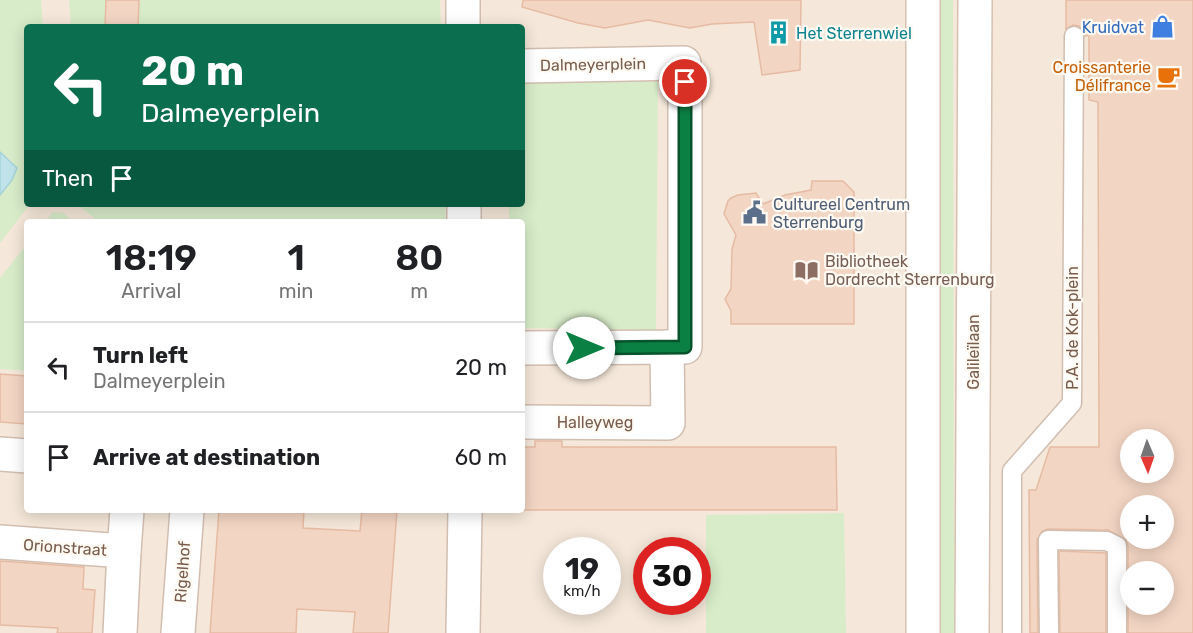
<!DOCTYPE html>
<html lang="en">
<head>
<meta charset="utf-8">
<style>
  body { margin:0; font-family:Rubik,sans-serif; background:#f6f6f6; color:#202124; height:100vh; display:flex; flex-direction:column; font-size:22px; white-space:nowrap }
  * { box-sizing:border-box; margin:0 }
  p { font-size:20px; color:#757577 }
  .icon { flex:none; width:33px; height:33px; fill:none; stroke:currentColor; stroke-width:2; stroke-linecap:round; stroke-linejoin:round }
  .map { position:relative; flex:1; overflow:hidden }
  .side { position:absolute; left:24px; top:219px; width:501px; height:294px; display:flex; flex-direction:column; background:#fff; border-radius:6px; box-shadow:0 3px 15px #0003 }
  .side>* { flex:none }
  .guide { position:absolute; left:24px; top:24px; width:501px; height:183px; border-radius:6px; box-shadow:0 3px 15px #0003; background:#0b6e4f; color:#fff; overflow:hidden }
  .needle { width:39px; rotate:178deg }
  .tools { position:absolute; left:1120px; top:429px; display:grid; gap:12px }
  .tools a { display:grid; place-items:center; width:54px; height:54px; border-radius:50%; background:#fff; box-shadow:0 3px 15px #0003; font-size:30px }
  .speed { position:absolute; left:543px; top:537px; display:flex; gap:12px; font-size:30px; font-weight:700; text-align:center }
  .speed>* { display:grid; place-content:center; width:78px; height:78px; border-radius:50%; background:#fff; box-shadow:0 3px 15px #0003; line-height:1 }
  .speed small { font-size:15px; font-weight:400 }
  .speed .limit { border:9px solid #d22; background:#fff; color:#111 }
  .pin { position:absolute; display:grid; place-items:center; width:51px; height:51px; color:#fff; margin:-26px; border:3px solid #fff; border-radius:50%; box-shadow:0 2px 6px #0007 }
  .me { position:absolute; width:66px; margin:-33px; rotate:90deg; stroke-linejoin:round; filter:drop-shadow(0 0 4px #0008) }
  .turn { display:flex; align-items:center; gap:21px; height:126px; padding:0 18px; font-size:27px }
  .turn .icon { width:78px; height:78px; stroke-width:2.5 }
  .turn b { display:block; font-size:42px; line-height:51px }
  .then { display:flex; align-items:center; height:57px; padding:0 18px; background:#0003; gap:12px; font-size:22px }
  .eta { display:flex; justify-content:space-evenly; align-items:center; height:102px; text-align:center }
  .eta b { font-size:36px; font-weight:600; line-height:42px }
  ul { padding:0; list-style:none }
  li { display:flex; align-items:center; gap:18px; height:90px; padding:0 18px; border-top:2px solid #e0e0e0 }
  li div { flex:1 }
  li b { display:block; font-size:22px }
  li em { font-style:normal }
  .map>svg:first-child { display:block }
</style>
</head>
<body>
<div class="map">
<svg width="1193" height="633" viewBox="0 0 1193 633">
  <rect width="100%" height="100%" fill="#fdf6ec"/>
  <path fill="#f5e8da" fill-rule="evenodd" d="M 0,0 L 1193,0 L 1193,633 L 0,633 ZM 27,27 L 522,27 L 522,204 L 27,204 ZM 27,222 L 522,222 L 522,510 L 27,510 ZM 1131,440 L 1164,440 L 1164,472 L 1131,472 ZM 1131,506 L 1164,506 L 1164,538 L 1131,538 ZM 556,550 L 608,550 L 608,602 L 556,602 ZM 646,550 L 698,550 L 698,602 L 646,602 ZM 1131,572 L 1164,572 L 1164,604 L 1131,604 Z"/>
  <g fill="#d8ecc9">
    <polygon points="0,0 41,0 43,27 27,27 27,204 30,204 0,243 0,195 12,180 13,162 0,152"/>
    <polygon points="69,0 440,0 441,27 71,27"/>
    <polygon points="931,0 953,0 954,633 931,633"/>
    <polygon points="522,80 658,82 656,330 522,328 522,222 509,222 509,204 522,204"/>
    <polygon points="77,204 445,204 446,222 99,222"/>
    <polygon points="53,212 63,213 74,222 45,222"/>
    <polygon points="27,244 27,371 0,369 0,278"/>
    <polygon points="844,513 846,633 706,633 706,515"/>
  </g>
  <polygon fill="#bfe3e8" stroke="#a5d3da" stroke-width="1.5" points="0,152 17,168 12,180 0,195"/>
  <g fill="#f3d5c3" stroke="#e6bba3" stroke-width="1.5" fill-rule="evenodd">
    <polygon points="106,0 139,0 138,27 105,27"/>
    <polygon points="523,0 801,0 800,70 762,75 754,22 712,24 690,28 648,20 605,28 578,23 522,7"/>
    <path d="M 1066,0 L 1193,0 L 1193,633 L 1128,633 L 1128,546 L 1126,540 L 1108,530 L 1048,529 L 1042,531 L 1037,540 L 1038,633 L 1030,633 L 1029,490 L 1036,490 L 1050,447 L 1099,447 L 1098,102 L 1089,100 L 1089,35 L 1085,36 L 1083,30 L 1079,26 L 1073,25 L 1066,29 ZM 1131,440 L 1164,440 L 1164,472 L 1131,472 ZM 1131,506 L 1164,506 L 1164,538 L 1131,538 ZM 1131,572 L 1164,572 L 1164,604 L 1131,604 Z"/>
    <polygon points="812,181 843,181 854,192 854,324 731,324 731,311 725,299 731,289 732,249 736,235 724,214 728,201 731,198 738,195 756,193 763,204 785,195 811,190"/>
    <polygon points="0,374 27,376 27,424 0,422"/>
    <polygon points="535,441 562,441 562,447 836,447 837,510 522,510 522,447 535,447"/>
    <polygon points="219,510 304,510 303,528 360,531 362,510 397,510 388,633 353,633 355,612 297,609 296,633 210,633"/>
    <polygon points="1059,551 1106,553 1106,633 1060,633"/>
    <polygon points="0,561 84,567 83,589 95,590 92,633 57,633 58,628 0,625"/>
  </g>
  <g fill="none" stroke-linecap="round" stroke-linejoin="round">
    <defs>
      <g id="lane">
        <polyline points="1012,633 1012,471 1072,403 1074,36"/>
        <polyline points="1049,633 1048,540 1107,541 1117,546 1117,633"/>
      </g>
      <g id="street">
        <polyline points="463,0 463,27"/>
        <polyline points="522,66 684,63 685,82 685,347 522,348"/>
        <polyline points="464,204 464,222"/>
        <polyline points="522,422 668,423 667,347"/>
        <polyline points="0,454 27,456"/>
        <polyline points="0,542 124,551 127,510"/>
        <polyline points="120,633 124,551"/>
        <polyline points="178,633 187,510"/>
        <polyline points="463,633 465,510"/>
      </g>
      <g id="secondary">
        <polyline points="923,0 923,633"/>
        <polyline points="972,633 975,0"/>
      </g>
    </defs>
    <use href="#lane" stroke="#d1beb0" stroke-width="21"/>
    <use href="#street" stroke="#d1beb0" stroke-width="36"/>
    <use href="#secondary" stroke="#d6c0b0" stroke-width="36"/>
    <use href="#lane" stroke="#fff" stroke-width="18"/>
    <use href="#street" stroke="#fff" stroke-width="33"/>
    <use href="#secondary" stroke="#fff" stroke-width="33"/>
  </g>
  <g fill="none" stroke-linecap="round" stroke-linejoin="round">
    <defs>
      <polyline id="route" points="584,348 685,347 685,82"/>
    </defs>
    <use href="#route" stroke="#07532c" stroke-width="15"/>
    <use href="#route" stroke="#0b8043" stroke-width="10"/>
  </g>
  <defs>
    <symbol id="shop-bare" viewBox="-9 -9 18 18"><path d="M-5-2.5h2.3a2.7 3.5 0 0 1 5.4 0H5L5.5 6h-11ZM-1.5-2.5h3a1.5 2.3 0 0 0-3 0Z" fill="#3f7fe0" stroke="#fffaf3" stroke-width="2.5" paint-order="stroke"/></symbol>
    <symbol id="building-bare" viewBox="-9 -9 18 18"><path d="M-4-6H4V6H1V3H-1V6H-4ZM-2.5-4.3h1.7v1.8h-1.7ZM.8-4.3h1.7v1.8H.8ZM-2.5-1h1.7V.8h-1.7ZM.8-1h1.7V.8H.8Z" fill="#0f9aa8" stroke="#fffaf3" stroke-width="2.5" paint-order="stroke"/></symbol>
    <symbol id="cafe-bare" viewBox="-9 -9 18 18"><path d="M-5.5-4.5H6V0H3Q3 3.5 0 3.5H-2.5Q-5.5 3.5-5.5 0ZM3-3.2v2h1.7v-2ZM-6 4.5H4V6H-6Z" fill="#e8710a" stroke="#fffaf3" stroke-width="2.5" paint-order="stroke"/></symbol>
    <symbol id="civic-bare" viewBox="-9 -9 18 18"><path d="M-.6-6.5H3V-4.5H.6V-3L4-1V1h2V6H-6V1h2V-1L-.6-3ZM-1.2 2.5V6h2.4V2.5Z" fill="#5c6f8a" stroke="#fffaf3" stroke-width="2.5" paint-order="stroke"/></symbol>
    <symbol id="library-bare" viewBox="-9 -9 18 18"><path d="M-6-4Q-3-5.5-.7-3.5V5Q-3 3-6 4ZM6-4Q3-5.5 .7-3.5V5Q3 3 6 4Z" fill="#8d6e63" stroke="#fffaf3" stroke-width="2.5" paint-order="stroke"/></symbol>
  </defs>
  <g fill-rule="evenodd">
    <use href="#shop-bare" x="1146" y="10" width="33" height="33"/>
    <use href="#building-bare" x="762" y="16" width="33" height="33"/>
    <use href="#cafe-bare" x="1152" y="60" width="33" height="33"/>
    <use href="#civic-bare" x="738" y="196" width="33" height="33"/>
    <use href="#library-bare" x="790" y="254" width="33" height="33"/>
  </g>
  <g text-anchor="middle" stroke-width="4.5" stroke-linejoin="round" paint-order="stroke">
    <g font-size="16" fill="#366cbe" stroke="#fffaf3" text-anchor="end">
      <text x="1144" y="33">Kruidvat</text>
    </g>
    <g font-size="16" fill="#0d838f" stroke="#fffaf3" text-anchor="start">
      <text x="796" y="39">Het Sterrenwiel</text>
    </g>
    <g font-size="16" fill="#7a5c4d" stroke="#fffaf3">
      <text transform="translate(593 64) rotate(-1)" y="6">Dalmeyerplein</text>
      <text transform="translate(1072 328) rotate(-90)" y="6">P.A. de Kok-plein</text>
      <text transform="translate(973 352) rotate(-90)" y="6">Galileïlaan</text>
      <text x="595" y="428">Halleyweg</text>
      <text transform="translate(65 547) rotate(4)" y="6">Orionstraat</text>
      <text transform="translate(182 572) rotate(-86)" y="6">Rigelhof</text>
    </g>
    <g font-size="16" fill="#c56008" stroke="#fffaf3" text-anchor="end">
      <text x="1151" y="73">Croissanterie<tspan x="1151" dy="18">Délifrance</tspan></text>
    </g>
    <g font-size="16" fill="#4e5e75" stroke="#fffaf3" text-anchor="start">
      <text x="773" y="210">Cultureel Centrum<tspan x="773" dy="18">Sterrenburg</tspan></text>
    </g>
    <g font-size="16" fill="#785e54" stroke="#fffaf3" text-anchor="start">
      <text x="825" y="267">Bibliotheek<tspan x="825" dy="18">Dordrecht Sterrenburg</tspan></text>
    </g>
  </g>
</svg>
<div class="tools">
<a><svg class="needle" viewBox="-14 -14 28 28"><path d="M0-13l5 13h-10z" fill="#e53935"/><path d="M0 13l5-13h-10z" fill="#757577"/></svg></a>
<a>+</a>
<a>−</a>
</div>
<div class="speed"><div>19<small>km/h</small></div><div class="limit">30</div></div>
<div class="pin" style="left:685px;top:82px;background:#d93025"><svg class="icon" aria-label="arrive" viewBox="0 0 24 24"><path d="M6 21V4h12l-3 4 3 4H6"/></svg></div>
<svg class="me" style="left:584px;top:348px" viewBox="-20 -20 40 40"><circle r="19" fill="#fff"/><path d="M0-13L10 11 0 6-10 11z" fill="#0b8043"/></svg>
<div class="guide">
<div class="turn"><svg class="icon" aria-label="left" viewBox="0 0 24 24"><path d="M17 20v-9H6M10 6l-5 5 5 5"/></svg><div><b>20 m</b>Dalmeyerplein</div></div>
<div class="then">Then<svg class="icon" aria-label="arrive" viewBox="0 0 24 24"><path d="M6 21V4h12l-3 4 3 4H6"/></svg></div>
</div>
<section class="side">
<div class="eta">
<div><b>18:19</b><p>Arrival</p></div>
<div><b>1</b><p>min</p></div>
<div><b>80</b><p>m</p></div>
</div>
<ul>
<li><svg class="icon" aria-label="left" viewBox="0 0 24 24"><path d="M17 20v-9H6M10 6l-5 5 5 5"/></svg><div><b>Turn left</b><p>Dalmeyerplein</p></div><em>20 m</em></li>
<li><svg class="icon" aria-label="arrive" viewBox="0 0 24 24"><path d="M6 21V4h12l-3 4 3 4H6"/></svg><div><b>Arrive at destination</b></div><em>60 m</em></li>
</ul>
</section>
</div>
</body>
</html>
